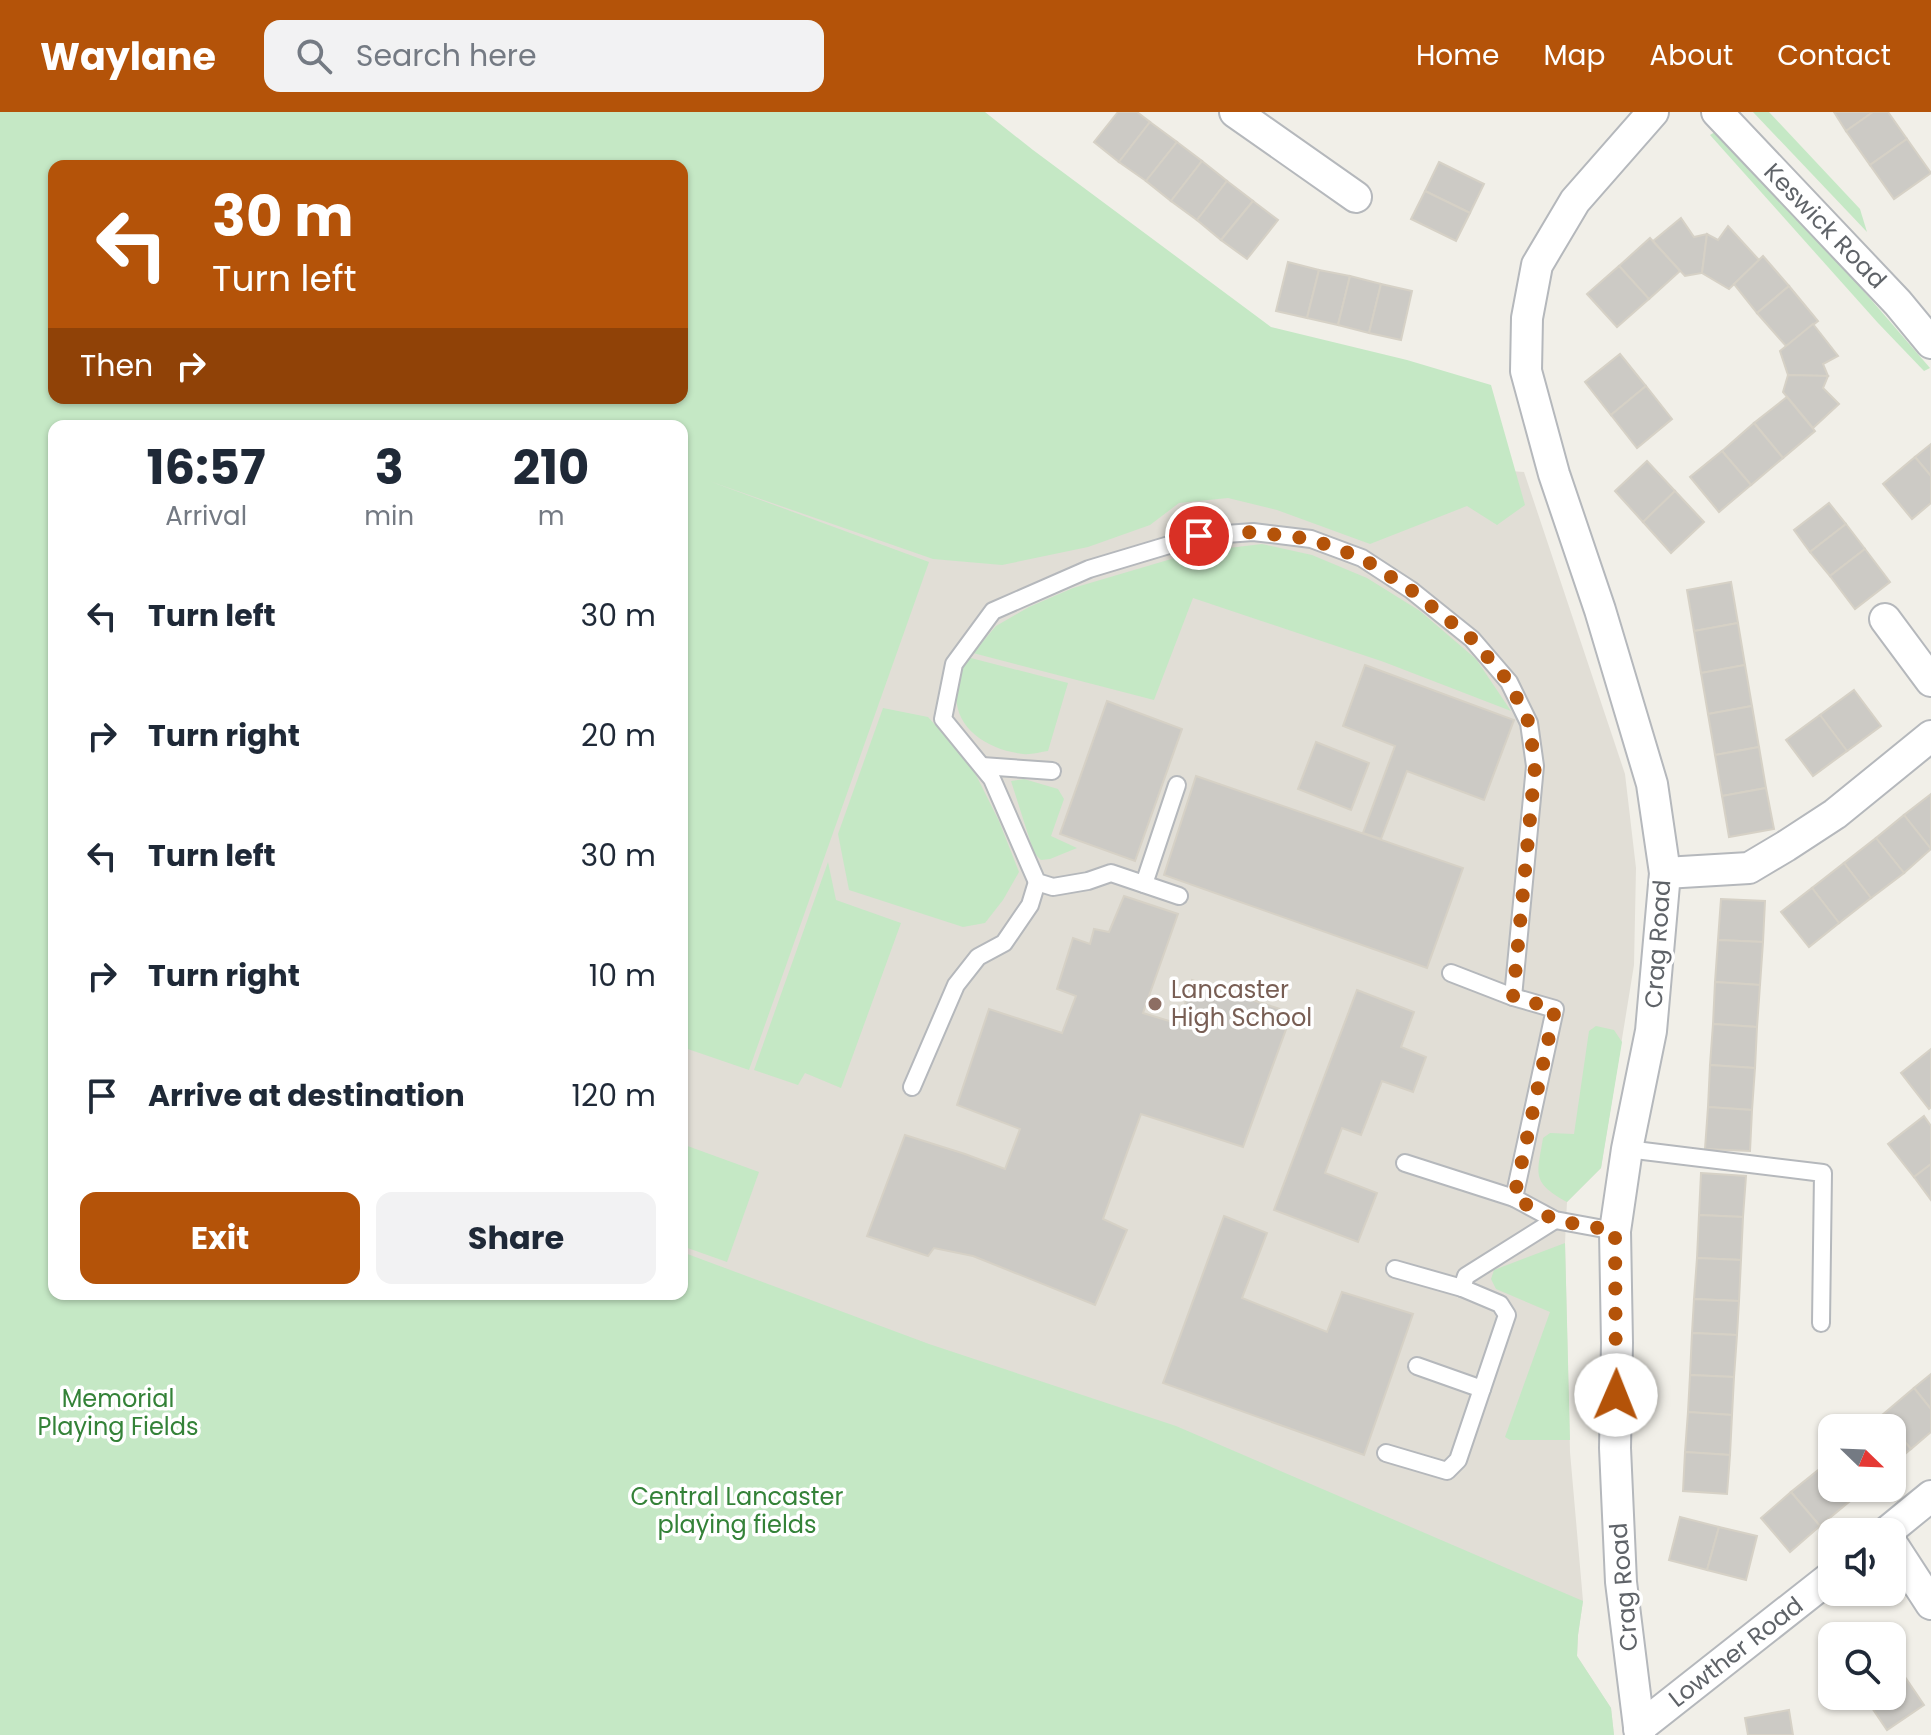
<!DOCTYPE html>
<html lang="en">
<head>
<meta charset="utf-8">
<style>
  body { margin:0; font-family:Poppins,sans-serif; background:#f2f2f3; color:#1f2937; height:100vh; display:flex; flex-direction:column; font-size:30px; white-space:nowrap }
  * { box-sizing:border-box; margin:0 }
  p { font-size:26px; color:#747a83 }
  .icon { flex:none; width:44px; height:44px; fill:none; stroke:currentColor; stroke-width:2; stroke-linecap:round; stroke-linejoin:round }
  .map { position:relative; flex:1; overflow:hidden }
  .side { position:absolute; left:48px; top:308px; width:640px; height:880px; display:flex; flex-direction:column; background:#fff; border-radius:16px; box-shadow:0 2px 6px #0004 }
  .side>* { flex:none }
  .banner { position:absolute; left:48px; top:48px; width:640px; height:244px; border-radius:16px; box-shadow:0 2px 6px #0004; background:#b45309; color:#fff; overflow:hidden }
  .needle { width:52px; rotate:113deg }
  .fabs { position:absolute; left:1818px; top:1302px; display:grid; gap:16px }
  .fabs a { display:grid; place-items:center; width:88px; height:88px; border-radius:16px; background:#fff; box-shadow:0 2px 6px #0004; font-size:40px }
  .pin { position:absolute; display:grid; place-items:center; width:68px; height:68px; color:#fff; margin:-34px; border:4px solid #fff; border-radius:50%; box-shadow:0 2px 8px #0007 }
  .me { position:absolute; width:88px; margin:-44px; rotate:1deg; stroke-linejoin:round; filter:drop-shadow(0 0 6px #0008) }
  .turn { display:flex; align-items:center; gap:28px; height:168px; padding:0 32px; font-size:36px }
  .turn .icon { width:104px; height:104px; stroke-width:2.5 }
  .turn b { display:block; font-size:56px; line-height:68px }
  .then { display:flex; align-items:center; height:76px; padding:0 32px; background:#0003; gap:16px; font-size:30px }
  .eta { display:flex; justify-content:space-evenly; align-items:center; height:136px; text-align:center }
  .eta b { font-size:48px; font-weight:700; line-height:56px }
  .button { display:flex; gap:16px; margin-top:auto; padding:16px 32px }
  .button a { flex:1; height:92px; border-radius:16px; background:#b45309; color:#fff; font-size:32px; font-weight:700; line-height:92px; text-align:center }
  .button a+a { background:#f2f2f3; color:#1f2937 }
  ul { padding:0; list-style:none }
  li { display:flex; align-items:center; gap:24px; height:120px; padding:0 32px }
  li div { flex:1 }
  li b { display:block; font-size:30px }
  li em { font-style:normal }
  header { display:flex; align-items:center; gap:48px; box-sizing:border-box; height:112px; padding:0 40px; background:#b45309; color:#fff }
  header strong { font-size:38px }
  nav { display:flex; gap:44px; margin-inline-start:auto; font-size:28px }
  .search { width:560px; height:72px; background:#f2f2f3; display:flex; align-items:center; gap:20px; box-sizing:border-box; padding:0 28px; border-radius:16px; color:#747a83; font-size:30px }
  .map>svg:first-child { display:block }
</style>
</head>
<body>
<header>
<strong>Waylane</strong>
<div class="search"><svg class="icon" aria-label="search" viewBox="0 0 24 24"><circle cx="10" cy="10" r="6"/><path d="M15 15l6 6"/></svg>Search here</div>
<nav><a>Home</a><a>Map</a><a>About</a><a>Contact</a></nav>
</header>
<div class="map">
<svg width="1931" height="1623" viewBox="0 0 1931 1623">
  <rect width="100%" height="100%" fill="#f1efe8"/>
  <polygon fill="#e1ded6" points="682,286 1109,331 1524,360 1625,662 1636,756 1634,853 1601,1056 1567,1090 1565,1131 1570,1340 1583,1489 1578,1523 1577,1544 1611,1596 1614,1623 127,1623 682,1182"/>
  <g fill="#c5e8c5" fill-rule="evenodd">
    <path d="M 0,0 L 985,0 L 1033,38 L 1271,215 L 1407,248 L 1491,273 L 1525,393 L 1497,413 L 1467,394 L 1370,432 L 1277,398 L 1228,386 L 1179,391 L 1150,413 L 1088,435 L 1002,453 L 933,447 L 709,369 L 929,450 L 749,958 L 682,935 L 682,314 L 54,314 L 54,1182 L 682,1182 L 682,1140 L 929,1232 L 1176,1314 L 1583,1489 L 1578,1523 L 1577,1544 L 1611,1596 L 1614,1623 L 0,1623 ZM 682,54 L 682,286 L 54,286 L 54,54 Z"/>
    <polygon points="1753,0 1769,0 1860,97 1867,120"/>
    <polygon points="1715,20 1855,169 1930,256 1924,259 1878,211 1710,23"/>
    <polygon points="1262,432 1312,443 1367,466 1420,499 1476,547 1511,599 1384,550 1193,486 1154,588 973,541 996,514 1029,495 1073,476 1195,440"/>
    <path d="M 967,545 L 1068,571 L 1048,639 C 1040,640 1031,643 1023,642 C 987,638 950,615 957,574 C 959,565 964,554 967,545 Z"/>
    <polygon points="883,596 928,605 970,651 999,709 1019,760 1003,788 985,811 963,815 849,778 838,722"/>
    <polygon points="1024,667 1058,677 1064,687 1051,724 1077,736 1050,747 1041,748 1034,741 1011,669"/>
    <polygon points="828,750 836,788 901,811 841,976 805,961 798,973 754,958"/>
    <path d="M 1596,914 L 1614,918 L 1622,930 L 1601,1056 L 1567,1090 C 1531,1070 1537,1063 1543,1026 L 1550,1021 L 1574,1022 L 1589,919 Z"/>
    <polygon points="682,1032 759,1060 727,1150 682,1134"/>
    <polygon points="1565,1131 1570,1328 1510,1328 1505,1325 1550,1200 1496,1177 1491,1167 1494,1158"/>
  </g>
  <g fill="#cccac5" stroke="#d6d1c6" stroke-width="2">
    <polygon points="1118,0 1137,0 1150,10 1119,50 1094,30"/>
    <polygon points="1834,0 1873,0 1846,19"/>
    <polygon points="1873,0 1888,0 1907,27 1870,53 1846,19"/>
    <polygon points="1150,10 1177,30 1146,69 1119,50"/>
    <polygon points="1907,27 1931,61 1894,87 1870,53"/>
    <polygon points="1177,30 1202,49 1171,89 1146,69"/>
    <polygon points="1202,49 1227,69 1197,108 1171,89"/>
    <polygon points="1439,50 1484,72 1470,101 1425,79"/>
    <polygon points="1227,69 1253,89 1221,128 1197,108"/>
    <polygon points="1425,79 1470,101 1456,129 1411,107"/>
    <polygon points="1253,89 1278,108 1247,147 1221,128"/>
    <polygon points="1681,106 1694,125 1707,122 1702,161 1685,164 1653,129"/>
    <polygon points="1728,114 1759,148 1729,177 1702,161 1707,122 1718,128"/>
    <polygon points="1650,126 1680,159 1649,187 1619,154"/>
    <polygon points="1763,144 1789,174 1757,201 1734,172"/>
    <polygon points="1288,150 1319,158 1307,206 1276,199"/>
    <polygon points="1619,154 1649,187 1617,215 1587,182"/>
    <polygon points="1319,158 1350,164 1338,213 1307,206"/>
    <polygon points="1350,164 1381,172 1369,221 1338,213"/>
    <polygon points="1381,172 1412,179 1401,228 1369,221"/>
    <polygon points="1789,174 1818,209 1786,234 1757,201"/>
    <polygon points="1813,212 1838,244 1823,252 1828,264 1788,263 1780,239"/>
    <polygon points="1620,242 1646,274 1611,303 1585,270"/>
    <polygon points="1788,263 1828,264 1823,276 1839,292 1813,316 1783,280"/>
    <polygon points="1646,274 1672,307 1637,336 1611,303"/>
    <polygon points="1787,285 1815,319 1783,346 1754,311"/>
    <polygon points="1754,311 1783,346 1751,373 1722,339"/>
    <polygon points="1931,332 1931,364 1915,345"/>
    <polygon points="1722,339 1751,373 1719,400 1690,365"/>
    <polygon points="1915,345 1931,364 1931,391 1912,407 1883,372"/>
    <polygon points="1647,349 1675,379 1643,410 1615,379"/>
    <polygon points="1675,379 1704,410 1671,441 1643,410"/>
    <polygon points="1829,391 1846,412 1810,440 1794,418"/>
    <polygon points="1846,412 1865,437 1830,464 1810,440"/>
    <polygon points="1865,437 1890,470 1855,497 1830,464"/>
    <polygon points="1731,470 1738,511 1694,519 1687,478"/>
    <polygon points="1738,511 1745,553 1701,561 1694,519"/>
    <polygon points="1365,553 1514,608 1484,688 1407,659 1381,727 1363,721 1395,634 1343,614"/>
    <polygon points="1745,553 1752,594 1708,602 1701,561"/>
    <polygon points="1854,578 1881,614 1847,639 1820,603"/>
    <polygon points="1107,589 1182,617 1135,749 1060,722"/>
    <polygon points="1752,594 1759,635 1715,643 1708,602"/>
    <polygon points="1820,603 1847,639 1813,664 1786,628"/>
    <polygon points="1316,630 1369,651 1351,698 1298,677"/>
    <polygon points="1759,635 1766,676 1722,684 1715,643"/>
    <polygon points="1196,664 1463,756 1427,856 1164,763"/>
    <polygon points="1766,676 1774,717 1729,725 1722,684"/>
    <polygon points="1931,682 1931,737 1904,703"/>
    <polygon points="1904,703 1931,737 1904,761 1876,726"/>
    <polygon points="1876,726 1904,761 1871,786 1844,751"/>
    <polygon points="1844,751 1871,786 1839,811 1812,776"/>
    <polygon points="1812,776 1839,811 1809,835 1781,800"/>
    <polygon points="1124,784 1178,802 1143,901 1179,912 1192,868 1292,901 1243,1035 1141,1002 1103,1107 1127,1118 1095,1193 973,1144 934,1136 928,1144 867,1124 905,1023 965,1042 1005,1057 1020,1017 957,993 989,897 1062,921 1076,884 1057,877 1073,826 1090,832 1094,817 1109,820"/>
    <polygon points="1721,787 1765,789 1763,830 1718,828"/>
    <polygon points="1718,828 1763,830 1760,873 1715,870"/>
    <polygon points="1715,870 1760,873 1757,915 1713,912"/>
    <polygon points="1357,878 1414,900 1401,935 1426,945 1413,980 1382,969 1361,1023 1342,1016 1325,1061 1377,1081 1358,1130 1274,1098"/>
    <polygon points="1713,912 1757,915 1755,956 1710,953"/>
    <polygon points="1931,937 1931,995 1929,997 1901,961"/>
    <polygon points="1710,953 1755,956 1752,998 1708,995"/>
    <polygon points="1708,995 1752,998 1750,1039 1705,1037"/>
    <polygon points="1924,1004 1931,1014 1931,1052 1914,1065 1888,1032"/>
    <polygon points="1931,1052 1931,1088 1914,1065"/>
    <polygon points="1701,1061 1746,1064 1743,1105 1699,1103"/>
    <polygon points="1699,1103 1743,1105 1741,1148 1697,1146"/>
    <polygon points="1224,1104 1267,1121 1242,1186 1327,1220 1342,1180 1413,1202 1364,1343 1163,1271"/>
    <polygon points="1697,1146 1741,1148 1739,1189 1694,1187"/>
    <polygon points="1694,1187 1739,1189 1737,1223 1692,1221"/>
    <polygon points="1692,1221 1737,1223 1734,1265 1690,1263"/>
    <polygon points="1931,1262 1931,1297 1914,1276"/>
    <polygon points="1690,1263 1734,1265 1732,1303 1688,1300"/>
    <polygon points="1914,1276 1931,1297 1931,1320 1911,1337 1882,1303"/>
    <polygon points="1688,1300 1732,1303 1730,1343 1685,1340"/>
    <polygon points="1882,1303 1911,1337 1892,1353 1892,1316 1867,1316"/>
    <polygon points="1685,1340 1730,1343 1727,1382 1683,1379"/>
    <polygon points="1822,1355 1832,1367 1832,1376 1840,1376 1850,1389 1820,1414 1791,1380"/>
    <polygon points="1840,1376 1865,1376 1850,1389"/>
    <polygon points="1791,1380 1820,1414 1790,1440 1761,1406"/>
    <polygon points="1680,1405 1719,1415 1707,1458 1669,1448"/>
    <polygon points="1719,1415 1757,1424 1746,1468 1707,1458"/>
    <polygon points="1901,1559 1924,1593 1887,1618 1864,1584 1892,1584 1892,1565"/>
    <polygon points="1789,1598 1793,1623 1748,1623 1745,1606"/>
  </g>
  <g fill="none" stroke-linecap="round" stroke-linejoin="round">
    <defs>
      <g id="service">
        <polyline points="982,654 1052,659"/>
        <polyline points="1144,772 1177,673"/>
        <polyline points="1179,784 1111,761 1088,769 1053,775 1037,770 992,667 943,607 954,552 993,499 1089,457 1199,424 1253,420 1311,427 1362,446 1411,478 1472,527 1509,570 1529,611 1535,654 1513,885"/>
        <polyline points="1451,861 1513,885 1555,897 1514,1086 1555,1108 1615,1119"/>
        <polyline points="912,975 956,873 978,845 1004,831 1030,793 1037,770"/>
        <polyline points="1627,1037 1823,1061 1821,1211"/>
        <polyline points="1405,1051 1514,1086"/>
        <polyline points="1395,1157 1462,1176"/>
        <polyline points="1417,1254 1482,1277"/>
        <polyline points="1386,1341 1447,1359 1458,1348 1507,1203 1500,1192 1462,1176 1466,1164 1555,1108"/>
      </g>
      <g id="minor">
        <polyline points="1235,0 1356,85"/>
        <polyline points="1717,0 1898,191 1931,231"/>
        <polyline points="1885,507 1931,569"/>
        <polyline points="1665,761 1749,756 1786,734 1835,702 1931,624"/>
        <polyline points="1887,1420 1931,1384"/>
        <polyline points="1892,1432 1931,1492"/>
        <polyline points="1639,1616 1832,1464"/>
        <polyline points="1640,1623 1621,1470 1615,1336 1617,1231 1615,1119 1627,1037 1651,919 1665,761 1652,672 1600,498 1554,362 1526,259 1527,206 1537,153 1575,89 1653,0"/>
      </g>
    </defs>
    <use href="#service" stroke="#b5b8bc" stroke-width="20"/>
    <use href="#minor" stroke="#b5b8bc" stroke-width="34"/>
    <use href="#service" stroke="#fff" stroke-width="16"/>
    <use href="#minor" stroke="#fff" stroke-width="30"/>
  </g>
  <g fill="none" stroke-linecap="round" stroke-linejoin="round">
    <polyline stroke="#b45309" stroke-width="14" stroke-dasharray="0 25.2" points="1199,424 1253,420 1311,427 1362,446 1411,478 1472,527 1509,570 1529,611 1535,654 1513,885 1555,897 1514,1086 1555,1108 1615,1119 1616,1283"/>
  </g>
  <circle fill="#8d6e63" stroke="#fff" stroke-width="3" cx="1155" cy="892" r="8"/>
  <g text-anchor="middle" stroke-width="7" stroke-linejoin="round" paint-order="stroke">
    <g font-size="24" fill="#5f6368" stroke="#fff">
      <text transform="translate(1825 114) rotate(46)" y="8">Keswick Road</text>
      <text transform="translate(1658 832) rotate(-86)" y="8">Crag Road</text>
      <text transform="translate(1624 1475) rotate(-95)" y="8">Crag Road</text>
      <text transform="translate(1736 1540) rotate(-38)" y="8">Lowther Road</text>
    </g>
    <g font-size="24" fill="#785e54" stroke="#fff" text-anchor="start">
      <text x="1171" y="886">Lancaster<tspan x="1171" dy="28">High School</tspan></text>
    </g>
    <g font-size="24" fill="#348238" stroke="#fff">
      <text x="118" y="1295">Memorial<tspan x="118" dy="28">Playing Fields</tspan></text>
      <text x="737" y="1393">Central Lancaster<tspan x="737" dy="28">playing fields</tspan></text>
    </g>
  </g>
</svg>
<div class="fabs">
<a><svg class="needle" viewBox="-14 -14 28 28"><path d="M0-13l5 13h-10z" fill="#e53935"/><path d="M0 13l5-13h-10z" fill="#747a83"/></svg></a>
<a><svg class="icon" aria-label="sound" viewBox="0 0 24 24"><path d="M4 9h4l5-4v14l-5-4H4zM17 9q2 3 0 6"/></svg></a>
<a><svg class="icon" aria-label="search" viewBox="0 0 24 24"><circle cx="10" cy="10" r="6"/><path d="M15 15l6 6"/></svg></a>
</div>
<div class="pin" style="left:1199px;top:424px;background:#d93025"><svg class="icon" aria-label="arrive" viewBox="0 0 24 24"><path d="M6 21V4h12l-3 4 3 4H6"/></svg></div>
<svg class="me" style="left:1616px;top:1283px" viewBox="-20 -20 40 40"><circle r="19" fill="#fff"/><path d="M0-13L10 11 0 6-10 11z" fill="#b45309"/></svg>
<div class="banner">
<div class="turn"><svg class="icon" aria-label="left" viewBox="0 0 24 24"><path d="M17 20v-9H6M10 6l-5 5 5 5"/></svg><div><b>30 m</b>Turn left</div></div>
<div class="then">Then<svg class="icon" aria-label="right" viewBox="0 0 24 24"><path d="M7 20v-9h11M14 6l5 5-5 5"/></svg></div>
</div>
<section class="side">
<div class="eta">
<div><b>16:57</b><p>Arrival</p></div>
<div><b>3</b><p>min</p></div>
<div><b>210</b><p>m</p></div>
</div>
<ul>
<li><svg class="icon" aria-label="left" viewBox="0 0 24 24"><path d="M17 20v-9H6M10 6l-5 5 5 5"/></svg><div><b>Turn left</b></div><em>30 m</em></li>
<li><svg class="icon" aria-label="right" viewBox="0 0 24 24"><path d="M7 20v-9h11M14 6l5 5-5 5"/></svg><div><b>Turn right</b></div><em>20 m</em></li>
<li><svg class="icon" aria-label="left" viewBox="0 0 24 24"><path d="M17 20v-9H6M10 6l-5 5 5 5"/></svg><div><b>Turn left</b></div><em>30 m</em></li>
<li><svg class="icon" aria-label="right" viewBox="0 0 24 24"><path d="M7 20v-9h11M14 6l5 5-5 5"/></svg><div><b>Turn right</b></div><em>10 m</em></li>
<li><svg class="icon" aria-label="arrive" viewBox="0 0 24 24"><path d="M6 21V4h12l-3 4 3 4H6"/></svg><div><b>Arrive at destination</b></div><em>120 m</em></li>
</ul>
<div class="button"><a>Exit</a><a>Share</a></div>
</section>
</div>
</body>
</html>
